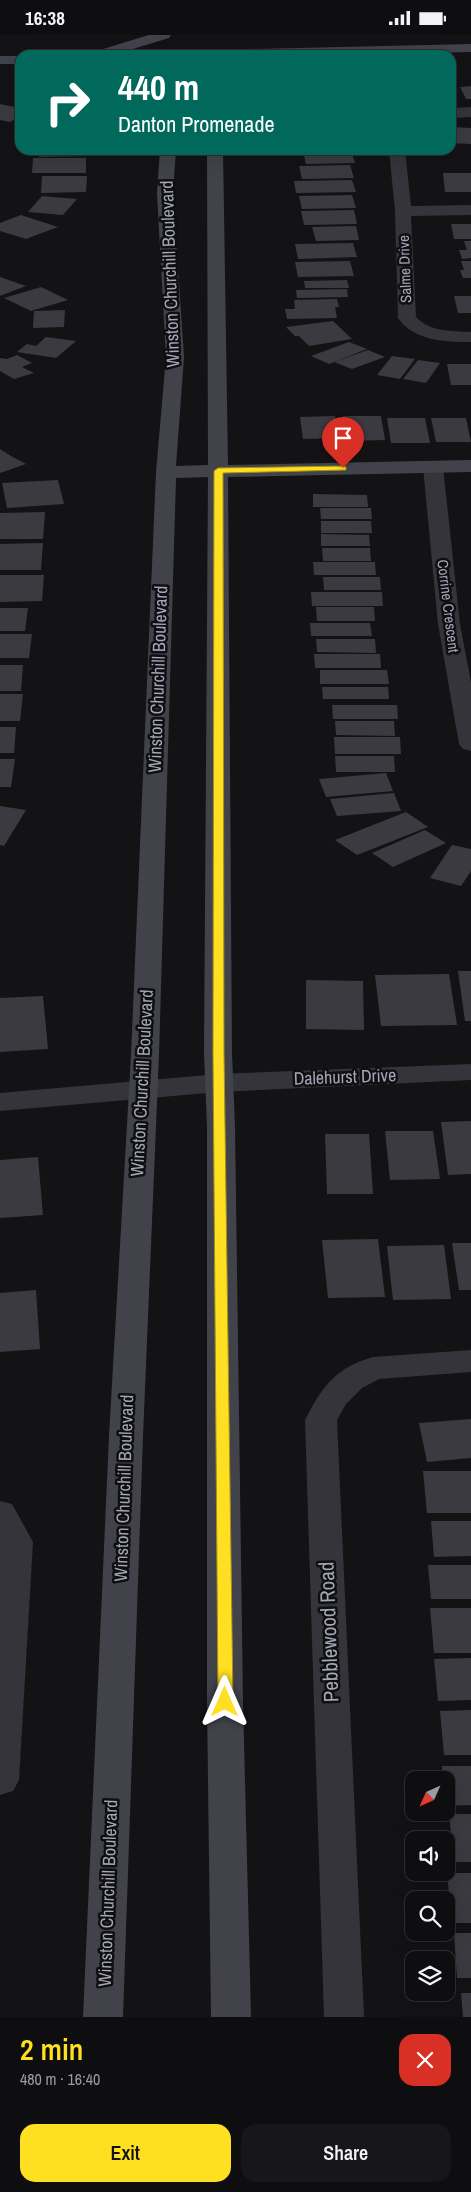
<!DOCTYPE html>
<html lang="en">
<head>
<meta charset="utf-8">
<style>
  body { margin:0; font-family:"Archivo Narrow",sans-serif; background:#171719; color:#f1f3f6; height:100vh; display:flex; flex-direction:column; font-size:19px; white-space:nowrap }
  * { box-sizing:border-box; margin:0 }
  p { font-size:16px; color:#9b9c9f }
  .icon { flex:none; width:28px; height:28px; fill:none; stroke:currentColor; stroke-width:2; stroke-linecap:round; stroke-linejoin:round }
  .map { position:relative; height:1982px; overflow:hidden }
  .side { display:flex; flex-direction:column; background:#0e0e10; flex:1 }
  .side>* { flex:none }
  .hud { position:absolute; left:15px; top:15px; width:441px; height:105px; border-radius:15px; box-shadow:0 5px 20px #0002,0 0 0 1px #2e2e30; background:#00695c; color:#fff; overflow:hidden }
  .needle { width:32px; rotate:225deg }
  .tools { position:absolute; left:405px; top:1736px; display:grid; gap:10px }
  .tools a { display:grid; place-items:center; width:50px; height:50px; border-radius:10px; background:#0e0e10; box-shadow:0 5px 20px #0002,0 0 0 1px #2e2e30; font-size:25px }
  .pin { position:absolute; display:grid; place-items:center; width:42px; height:42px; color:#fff; margin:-51px -21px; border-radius:50% 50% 50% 0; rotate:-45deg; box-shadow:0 0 5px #0007 }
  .pin .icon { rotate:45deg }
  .me { position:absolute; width:55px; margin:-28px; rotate:0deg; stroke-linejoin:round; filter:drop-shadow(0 0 4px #0008) }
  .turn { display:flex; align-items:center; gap:18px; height:105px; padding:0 20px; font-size:22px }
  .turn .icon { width:65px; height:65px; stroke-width:2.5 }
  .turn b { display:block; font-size:35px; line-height:42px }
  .round { display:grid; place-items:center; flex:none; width:52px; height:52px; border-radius:15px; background:#171719 }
  .overview { display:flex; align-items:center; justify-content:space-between; height:85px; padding:0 20px }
  h1 { font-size:30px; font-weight:600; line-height:38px; color:#ffdf21 }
  .action { display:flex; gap:10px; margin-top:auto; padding:10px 20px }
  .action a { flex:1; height:58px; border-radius:15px; background:#ffdf21; color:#111; font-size:20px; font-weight:600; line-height:58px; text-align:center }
  .action a+a { background:#171719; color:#f1f3f6 }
  .status { display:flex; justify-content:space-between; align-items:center; height:35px; padding:0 25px; background:#0e0e10; direction:ltr }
  .status svg { height:14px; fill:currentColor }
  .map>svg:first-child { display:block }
</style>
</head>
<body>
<div class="status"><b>16:38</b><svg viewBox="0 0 49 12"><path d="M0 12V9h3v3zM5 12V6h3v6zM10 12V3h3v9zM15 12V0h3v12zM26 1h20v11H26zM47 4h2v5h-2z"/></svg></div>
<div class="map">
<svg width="471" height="1982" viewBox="0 0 471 1982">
  <rect width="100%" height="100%" fill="#131315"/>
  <g fill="#3b3a40">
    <polygon points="471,51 471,64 466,64 460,52"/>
    <polygon points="0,69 20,73 20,81 10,87 0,85"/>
    <polygon points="451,92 471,93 471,109 451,108"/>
    <polygon points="39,115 87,115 87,121 39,122"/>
    <polygon points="351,116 355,128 306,129 303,117"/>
    <polygon points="33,123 86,123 86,138 32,138"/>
    <polygon points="350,130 354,143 302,144 299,131"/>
    <polygon points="443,138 471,138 471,157 445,157"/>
    <polygon points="42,141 87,141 86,157 41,158"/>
    <polygon points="352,145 356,157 296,158 294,146"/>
    <polygon points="352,160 356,173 302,174 299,161"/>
    <polygon points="42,161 77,164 63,180 28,177"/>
    <polygon points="354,175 357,189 304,190 301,176"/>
    <polygon points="21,180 58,192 26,204 0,196 0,188"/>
    <polygon points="451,189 471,189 471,204 454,204"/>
    <polygon points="356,191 359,205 316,206 312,192"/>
    <polygon points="464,206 471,206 471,223 462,224 459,215 467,215"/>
    <polygon points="353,208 357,222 298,224 295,209"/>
    <polygon points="350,226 354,241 298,242 295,227"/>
    <polygon points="461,226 471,226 471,243 463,243 460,235 464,235"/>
    <polygon points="0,242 26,251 0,261"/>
    <polygon points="347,245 349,253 305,253 304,246"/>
    <polygon points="41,252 68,265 31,276 4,263"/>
    <polygon points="347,254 348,262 297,263 296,255"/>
    <polygon points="454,261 471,261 471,278 458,278"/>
    <polygon points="337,264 339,272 335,272 337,283 287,284 285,274 295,274 294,265"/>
    <polygon points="65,275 64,292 33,293 34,276"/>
    <polygon points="333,286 352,304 309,311 299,301 295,301 286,292"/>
    <polygon points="46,302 76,306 56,323 17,317 27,309 36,311"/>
    <polygon points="349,307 367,314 329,329 311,321"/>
    <polygon points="368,315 385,322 352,334 334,327"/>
    <polygon points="17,320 32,328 22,332 34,338 14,344 0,336 0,323 7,324"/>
    <polygon points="392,321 415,324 400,344 377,340"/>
    <polygon points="418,325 440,328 426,348 403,344"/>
    <polygon points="447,329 471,329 471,350 451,350"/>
    <polygon points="335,381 339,403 303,404 300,382"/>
    <polygon points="343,381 381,381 385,405 347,406"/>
    <polygon points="387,383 425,383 430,408 391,408"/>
    <polygon points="431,383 466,383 471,407 436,407"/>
    <polygon points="0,414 11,421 26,429 0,438"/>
    <polygon points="58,445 64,469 7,473 2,448"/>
    <polygon points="313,459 367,460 368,472 313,472"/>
    <polygon points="320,473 371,473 372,484 321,484"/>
    <polygon points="45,477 43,504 0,504 0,478"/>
    <polygon points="321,486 371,486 372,498 321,498"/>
    <polygon points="321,499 369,500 370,511 321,511"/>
    <polygon points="43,508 41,535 0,535 0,509"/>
    <polygon points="322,513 370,513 371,526 323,526"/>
    <polygon points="313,527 375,527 376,540 314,540"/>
    <polygon points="0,540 44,540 42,566 0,567"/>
    <polygon points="323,542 380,542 381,555 324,555"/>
    <polygon points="311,557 382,557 383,571 312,571"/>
    <polygon points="316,572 374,572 375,586 317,586"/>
    <polygon points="0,573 28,573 25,596 0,596"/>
    <polygon points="310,588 370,588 372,601 311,601"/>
    <polygon points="0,599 32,599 29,623 0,623"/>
    <polygon points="316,604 375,604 376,618 317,617"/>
    <polygon points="314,619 380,619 381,633 315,633"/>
    <polygon points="0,630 23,630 21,656 0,656"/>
    <polygon points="320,635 387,635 389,649 320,649"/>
    <polygon points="322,652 388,652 389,664 323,664"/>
    <polygon points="0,659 23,659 20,686 0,686"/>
    <polygon points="332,670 397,670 398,684 333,684"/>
    <polygon points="335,686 394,686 395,701 336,700"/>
    <polygon points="0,692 16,692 14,718 0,718"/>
    <polygon points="334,702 400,702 401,719 335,719"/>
    <polygon points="335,721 394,721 395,737 336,737"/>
    <polygon points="0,724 15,724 11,752 0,752"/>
    <polygon points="386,738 393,756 326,762 319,744"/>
    <polygon points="394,758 401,776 337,781 330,764"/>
    <polygon points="0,771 26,775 4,811 0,810"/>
    <polygon points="406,777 428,792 357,820 335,805"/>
    <polygon points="425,795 446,808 393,832 372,818"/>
    <polygon points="452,810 471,814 471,836 461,851 430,843"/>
    <polygon points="458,936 471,936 471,986 465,986"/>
    <polygon points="449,939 457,990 381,991 375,940"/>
    <polygon points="306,945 363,946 364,995 306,994"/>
    <polygon points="43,961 48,1014 0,1017 0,963"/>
    <polygon points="471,1086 471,1139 448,1140 441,1087"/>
    <polygon points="385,1096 433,1096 440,1144 390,1145"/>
    <polygon points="325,1099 369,1099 373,1159 327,1159"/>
    <polygon points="38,1122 43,1180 0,1183 0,1125"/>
    <polygon points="378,1204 385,1262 328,1263 322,1205"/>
    <polygon points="452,1208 471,1208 471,1255 459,1255"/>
    <polygon points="444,1210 451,1264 393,1265 387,1211"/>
    <polygon points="36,1255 40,1314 0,1317 0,1258"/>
    <polygon points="471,1384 471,1423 427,1427 419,1388"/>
    <polygon points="423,1436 471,1436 471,1478 427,1478"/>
    <polygon points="431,1486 471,1486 471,1521 434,1522"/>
    <polygon points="428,1530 471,1530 471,1564 431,1564"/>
    <polygon points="430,1573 471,1573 471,1618 434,1618"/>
    <polygon points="471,1623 471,1665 438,1666 434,1624"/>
    <polygon points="471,1675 471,1720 444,1720 440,1676"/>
    <polygon points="442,1731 471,1731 471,1770 446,1771 446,1745 443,1745"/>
    <polygon points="449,1779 471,1779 471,1827 454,1827"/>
    <polygon points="447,1838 471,1838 471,1888 452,1888"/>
    <polygon points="454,1898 471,1898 471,1943 457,1943"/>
    <polygon points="461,1958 471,1958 471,1982 463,1982"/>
  </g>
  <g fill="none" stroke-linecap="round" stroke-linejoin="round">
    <g fill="#34343a" fill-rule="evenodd">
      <polygon points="471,72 471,82 451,83 451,73"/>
      <path d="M 389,115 L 405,115 L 411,171 L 471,170 L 471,180 L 411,181 L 416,282 C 430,297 451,296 471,297 L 471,307 C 445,307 414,306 398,283 L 395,176 Z"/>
      <polygon points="433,426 440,428 443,432 460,589 471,647 471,716 463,714 459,709 438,589 423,432 426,428"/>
      <polygon points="471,1029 471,1045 219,1057 0,1076 0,1058 219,1039"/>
      <path d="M 471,1315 L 471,1337 L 379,1344 L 362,1353 L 346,1369 L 337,1385 L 364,1982 L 324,1982 L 305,1385 C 322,1352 335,1333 373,1322 Z"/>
      <polygon points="0,1466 12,1469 33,1507 19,1745 13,1756 0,1760"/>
    </g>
    <g fill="#42424b" fill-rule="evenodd">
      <polygon points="149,0 171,0 169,3 113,20 91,20 93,17"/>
      <polygon points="471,9 471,17 350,20 154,20 161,16"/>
      <rect x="0" y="21" width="20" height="8"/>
      <polygon points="160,115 176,115 173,158 184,322 176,431 208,430 207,115 223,115 228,430 471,425 471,437 228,442 232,1018 235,1092 243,1667 251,1982 211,1982 207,1667 207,1092 204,1018 208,442 176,443 159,1020 143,1401 123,1982 83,1982 109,1401 131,1020 156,437 166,322 157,158"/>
    </g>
  </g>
  <polygon fill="#ffdf21" stroke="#a69115" points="343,431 346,432 346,435 223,438 224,1018 233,1667 231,1671 225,1673 220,1671 218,1667 213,1018 214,436 218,433"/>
  <g text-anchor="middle" stroke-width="5" stroke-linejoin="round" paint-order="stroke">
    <g font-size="15" fill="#a3a6b7" stroke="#0f0e10">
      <text transform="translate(405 234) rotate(-92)" y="5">Salme Drive</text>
      <text transform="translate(448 571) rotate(83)" y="5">Corrine Crescent</text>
    </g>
    <g font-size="18" fill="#a3a6b7" stroke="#0f0e10">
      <text transform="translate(170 239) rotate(-92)" y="6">Winston Churchill Boulevard</text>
      <text transform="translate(158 644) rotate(-88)" y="6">Winston Churchill Boulevard</text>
      <text transform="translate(345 1042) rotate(-2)" y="6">Dalehurst Drive</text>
      <text transform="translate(142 1048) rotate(-87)" y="6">Winston Churchill Boulevard</text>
      <text transform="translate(124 1453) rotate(-88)" y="6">Winston Churchill Boulevard</text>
      <text transform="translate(108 1858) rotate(-88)" y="6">Winston Churchill Boulevard</text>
    </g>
    <g font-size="21" fill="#a3a6b7" stroke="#0f0e10">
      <text transform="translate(329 1597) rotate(-92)" y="7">Pebblewood Road</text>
    </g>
  </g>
</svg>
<div class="tools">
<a><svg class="needle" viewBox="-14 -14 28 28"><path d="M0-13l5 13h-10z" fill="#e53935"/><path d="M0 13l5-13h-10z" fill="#9b9c9f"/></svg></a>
<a><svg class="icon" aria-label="sound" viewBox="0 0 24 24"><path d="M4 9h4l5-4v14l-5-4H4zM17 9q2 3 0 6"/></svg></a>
<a><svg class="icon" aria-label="search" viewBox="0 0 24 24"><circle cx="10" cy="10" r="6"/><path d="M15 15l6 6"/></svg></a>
<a><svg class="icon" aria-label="layers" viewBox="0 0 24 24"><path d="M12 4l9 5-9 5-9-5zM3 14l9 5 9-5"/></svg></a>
</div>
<div class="pin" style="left:343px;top:433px;background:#d93025"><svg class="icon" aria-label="arrive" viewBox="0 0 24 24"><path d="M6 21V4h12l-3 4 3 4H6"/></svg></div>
<svg class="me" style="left:225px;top:1667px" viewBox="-20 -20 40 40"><path d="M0-17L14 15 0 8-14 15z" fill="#ffdf21" stroke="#fff" stroke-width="4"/></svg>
<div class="hud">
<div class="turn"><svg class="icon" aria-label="right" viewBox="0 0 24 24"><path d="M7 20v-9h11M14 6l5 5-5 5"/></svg><div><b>440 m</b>Danton Promenade</div></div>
</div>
</div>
<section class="side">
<div class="overview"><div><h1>2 min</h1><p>480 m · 16:40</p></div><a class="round" style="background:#d93025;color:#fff"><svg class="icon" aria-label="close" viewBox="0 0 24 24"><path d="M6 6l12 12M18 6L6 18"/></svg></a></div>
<div class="action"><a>Exit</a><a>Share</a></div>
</section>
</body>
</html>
